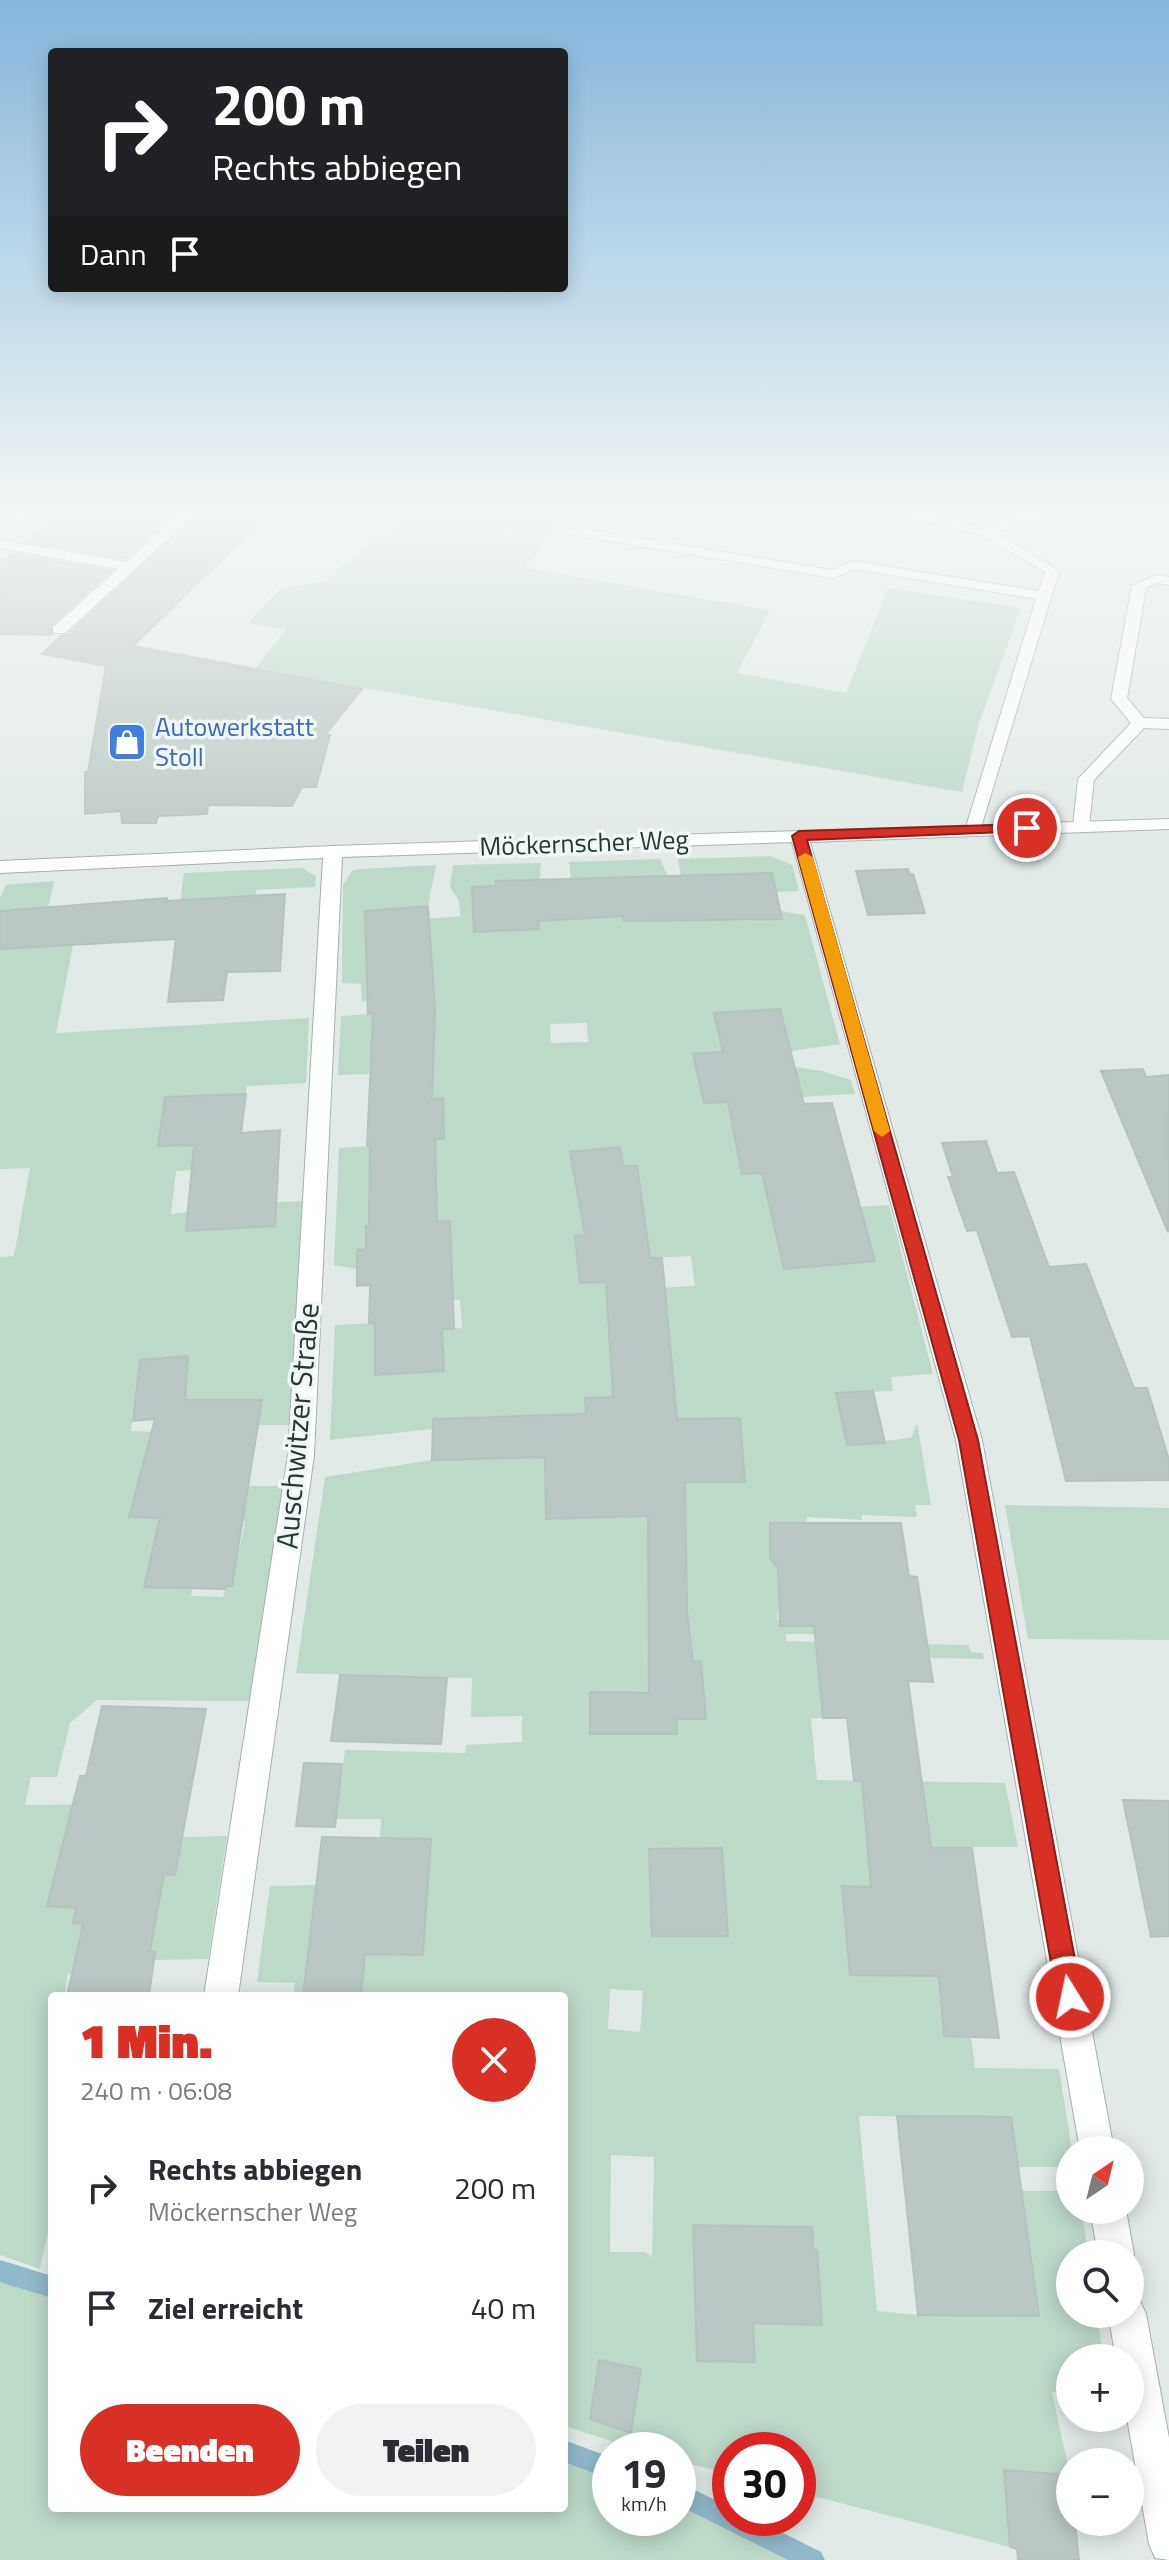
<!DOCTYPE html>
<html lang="de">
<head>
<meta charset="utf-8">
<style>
  body { margin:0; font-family:"Titillium Web",sans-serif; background:#f2f2f3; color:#2b2b33; height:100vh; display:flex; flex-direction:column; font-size:30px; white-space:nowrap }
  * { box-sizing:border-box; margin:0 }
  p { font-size:26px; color:#7c7c81 }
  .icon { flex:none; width:44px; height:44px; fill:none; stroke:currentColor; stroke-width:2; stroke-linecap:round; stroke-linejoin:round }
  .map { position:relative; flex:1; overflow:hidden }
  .side { position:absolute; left:48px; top:1992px; width:520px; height:520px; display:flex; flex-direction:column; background:#fff; border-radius:8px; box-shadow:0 4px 20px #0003 }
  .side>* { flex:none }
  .hud { position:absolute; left:48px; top:48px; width:520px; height:244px; border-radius:8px; box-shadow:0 4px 20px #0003; background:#202124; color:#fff; overflow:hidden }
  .needle { width:52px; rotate:35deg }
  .controls { position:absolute; left:1056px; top:2136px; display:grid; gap:16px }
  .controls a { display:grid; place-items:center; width:88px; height:88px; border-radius:50%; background:#fff; box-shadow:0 4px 20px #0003; font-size:40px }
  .speed { position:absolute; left:592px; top:2432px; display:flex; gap:16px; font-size:40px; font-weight:700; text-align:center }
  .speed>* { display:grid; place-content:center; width:104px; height:104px; border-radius:50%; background:#fff; box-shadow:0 4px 20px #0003; line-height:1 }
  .speed small { font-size:20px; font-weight:400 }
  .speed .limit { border:12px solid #d22; background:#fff; color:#111 }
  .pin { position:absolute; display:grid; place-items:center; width:68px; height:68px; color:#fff; margin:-34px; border:4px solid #fff; border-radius:50%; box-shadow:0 2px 8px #0007 }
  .me { position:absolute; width:88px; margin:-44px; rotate:350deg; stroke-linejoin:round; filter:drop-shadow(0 0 6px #0008) }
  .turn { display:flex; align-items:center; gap:28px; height:168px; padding:0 32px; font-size:36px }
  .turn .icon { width:104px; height:104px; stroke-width:2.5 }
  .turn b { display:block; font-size:56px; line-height:68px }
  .then { display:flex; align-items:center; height:76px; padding:0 32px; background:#0003; gap:16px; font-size:30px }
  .round { display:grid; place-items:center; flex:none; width:84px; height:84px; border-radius:42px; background:#f2f2f3 }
  .head { display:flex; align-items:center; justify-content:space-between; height:136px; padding:0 32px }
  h1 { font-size:48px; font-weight:800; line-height:60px; color:#d93025 }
  .primary-button { display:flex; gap:16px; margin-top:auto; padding:16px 32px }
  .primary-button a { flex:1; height:92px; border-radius:48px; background:#d93025; color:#fff; font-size:32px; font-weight:800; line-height:92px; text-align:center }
  .primary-button a+a { background:#f2f2f3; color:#2b2b33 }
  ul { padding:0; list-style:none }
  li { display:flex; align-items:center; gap:24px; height:120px; padding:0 32px }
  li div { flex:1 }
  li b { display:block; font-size:30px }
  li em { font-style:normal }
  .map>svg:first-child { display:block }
</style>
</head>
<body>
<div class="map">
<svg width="1169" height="2560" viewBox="0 0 1169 2560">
  <rect width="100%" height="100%" fill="#e1eae7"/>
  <g fill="#bdd9c8" fill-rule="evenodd">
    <polygon points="397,507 607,507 593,527 558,522 526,568 770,610 737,673 846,693 888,588 1021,608 979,723 962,792 255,669 286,630 248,623 280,589 326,581 405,512"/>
    <path d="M 771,856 L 792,865 L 799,891 L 776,892 L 772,873 L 698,876 L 736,910 L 738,921 L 782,919 L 781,911 L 805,915 L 840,1044 L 791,1051 L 780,1009 L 715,1013 L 723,1052 L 694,1054 L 704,1103 L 741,1101 L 796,1073 L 795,1067 L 822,1071 L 851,1080 L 855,1094 L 799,1097 L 730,1108 L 742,1174 L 783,1172 L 769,1203 L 785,1269 L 874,1261 L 859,1207 L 889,1205 L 933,1374 L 891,1377 L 893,1391 L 837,1393 L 848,1445 L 911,1438 L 917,1423 L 931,1505 L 915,1505 L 917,1517 L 862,1515 L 862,1520 L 807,1517 L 807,1523 L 770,1538 L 772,1560 L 786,1573 L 779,1594 L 777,1619 L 784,1626 L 823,1626 L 823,1634 L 786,1634 L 786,1641 L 968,1645 L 971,1652 L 983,1653 L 984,1659 L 890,1657 L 820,1683 L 823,1718 L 811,1719 L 817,1780 L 1005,1783 L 1018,1847 L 868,1847 L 871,1887 L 843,1889 L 850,1974 L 990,1977 L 995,2005 L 942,2005 L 944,2036 L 971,2038 L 975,2068 L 1059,2069 L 1072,2150 L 1070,2167 L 1018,2167 L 1010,2117 L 859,2116 L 877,2311 L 918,2315 L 1039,2316 L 1022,2191 L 1070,2191 L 1070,2210 L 1082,2210 L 1088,2254 L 1070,2254 L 1070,2314 L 1097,2314 L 1103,2358 L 1070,2358 L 1070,2392 L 1052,2392 L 1070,2475 L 1004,2470 L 1010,2547 L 798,2492 L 798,2450 L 730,2450 L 730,2474 L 678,2461 L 678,2450 L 639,2450 L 564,2426 L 564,1996 L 361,1996 L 361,1992 L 294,1992 L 295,1983 L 257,1982 L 270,1886 L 316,1885 L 308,1953 L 423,1954 L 431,1839 L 380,1838 L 381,1819 L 336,1819 L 345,1750 L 465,1753 L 466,1745 L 522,1742 L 522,1716 L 471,1717 L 472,1678 L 296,1673 L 325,1477 L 432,1460 L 545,1457 L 546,1519 L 622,1517 L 585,1399 L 586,1414 L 434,1419 L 433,1429 L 330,1440 L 335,1325 L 375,1323 L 375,1375 L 443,1371 L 442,1329 L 462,1328 L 460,1300 L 448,1300 L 449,1221 L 366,1226 L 366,1249 L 357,1269 L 334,1265 L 339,1148 L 370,1146 L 370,1181 L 435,1139 L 444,1139 L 443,1098 L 418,1099 L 433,1076 L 434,1032 L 372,1034 L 369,1074 L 338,1075 L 341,1016 L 408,1012 L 408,998 L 362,1001 L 361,984 L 342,983 L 343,885 L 352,871 L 361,869 L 436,865 L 428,906 L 365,911 L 367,968 L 432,964 L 429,919 L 460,916 L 459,901 L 450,887 L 453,865 L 541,863 L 539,884 L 496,881 L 496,886 L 473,887 L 494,931 L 538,929 L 538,921 L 574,919 L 569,862 L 660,859 L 668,877 L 623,911 L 624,921 L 688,919 L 678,859 ZM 587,1023 L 588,1042 L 551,1043 L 550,1024 ZM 604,1149 L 608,1167 L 636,1166 L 641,1194 L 579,1200 L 570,1152 ZM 613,1234 L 648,1258 L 691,1256 L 695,1286 L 622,1290 L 619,1281 L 580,1283 L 576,1236 ZM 590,1693 L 646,1693 L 647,1734 L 589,1734 ZM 722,1848 L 728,1936 L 652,1936 L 649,1849 ZM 610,1989 L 643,1991 L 640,2032 L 608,2029 ZM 611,2155 L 654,2157 L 652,2257 L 645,2252 L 610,2252 Z"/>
    <polygon points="302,868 316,876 315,887 256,890 256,895 218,898 217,917 177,926 184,873"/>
    <polygon points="54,881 48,908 0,911 0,898 6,885"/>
    <polygon points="73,945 56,1033 309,1018 306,1083 247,1086 246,1094 165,1097 158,1146 237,1143 235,1168 176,1171 171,1214 188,1212 186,1231 275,1226 276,1202 302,1201 290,1425 258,1425 262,1400 185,1400 188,1356 140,1360 131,1431 157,1432 130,1517 160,1518 144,1587 193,1588 191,1596 223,1597 226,1586 232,1585 245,1521 227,1520 233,1486 285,1486 249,1701 97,1700 70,1723 57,1777 31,1777 25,1805 128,1804 124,1828 67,1826 47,1906 76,1908 73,1923 116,1926 158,1907 164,1874 175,1874 183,1837 227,1836 208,1959 154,1960 155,1952 104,1950 98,1977 68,1974 64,1996 52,1996 52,2213 40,2269 0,2255 0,1257 14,1256 30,1168 0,1169 0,949"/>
    <polygon points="1005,1505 1169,1508 1169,1640 1028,1639"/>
    <polygon points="0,2271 52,2287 52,2508 564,2508 564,2451 610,2468 610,2518 678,2518 678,2493 813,2560 0,2560"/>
  </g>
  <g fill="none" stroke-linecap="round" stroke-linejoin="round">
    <g fill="#8fb8c9" fill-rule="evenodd">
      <polygon points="0,2260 52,2276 52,2298 0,2282"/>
      <polygon points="564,2440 610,2457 610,2479 564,2462"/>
      <polygon points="678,2482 730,2507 730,2518 753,2518 821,2552 825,2560 788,2560 678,2505"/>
    </g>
  </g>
  <g fill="#bac7c4" stroke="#b5c3bf" stroke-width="2">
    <polygon points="110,507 184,507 126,559 27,542 60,515 94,521"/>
    <polygon points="206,507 276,507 133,646 362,689 325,735 330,735 316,787 302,787 292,806 208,805 207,814 158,816 156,823 122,823 121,811 85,814 85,772 88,772 106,666 42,654 61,636 67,635"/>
    <polygon points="13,553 111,571 51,625 51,635 0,634 0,564"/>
    <polygon points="908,869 910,874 913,874 925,913 868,915 856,871"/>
    <polygon points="772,873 782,919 624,921 623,916 538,921 539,929 474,932 472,887 496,886 496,881"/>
    <polygon points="285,894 280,971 227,972 223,1000 168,1002 176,939 0,949 0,911 167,898 167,901"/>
    <polygon points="428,906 435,1010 432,1099 443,1098 444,1139 435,1139 437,1222 450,1221 454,1329 442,1329 444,1371 375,1375 375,1323 369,1323 370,1285 357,1286 357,1250 366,1249 366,1226 369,1226 370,1146 367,1146 373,1014 368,1014 365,911"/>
    <polygon points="780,1009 804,1104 832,1103 875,1261 784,1269 762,1173 742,1174 728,1102 704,1103 693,1054 723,1052 714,1013"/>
    <polygon points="1143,1069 1146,1077 1169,1075 1168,1232 1101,1071"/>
    <polygon points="246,1094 241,1133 280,1130 275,1226 186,1231 194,1145 158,1146 165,1097"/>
    <polygon points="986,1141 997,1173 1014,1172 1049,1267 1086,1264 1134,1388 1147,1388 1169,1460 1169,1480 1066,1481 1030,1336 1012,1337 977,1230 967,1231 948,1177 953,1177 942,1143"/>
    <polygon points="620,1147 623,1166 637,1166 650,1258 662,1258 677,1419 740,1418 745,1482 685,1482 687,1612 693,1662 701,1661 706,1719 676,1719 677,1734 590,1734 590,1692 649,1693 648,1516 546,1519 545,1457 432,1460 433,1419 586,1414 585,1398 613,1397 606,1282 580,1283 575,1236 585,1235 570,1152"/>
    <polygon points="188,1356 185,1400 262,1400 232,1586 226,1586 225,1589 144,1587 160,1518 129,1517 155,1419 133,1421 140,1360"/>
    <polygon points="873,1391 885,1443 847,1445 836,1393"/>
    <polygon points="770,1523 901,1523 909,1576 917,1577 933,1682 908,1681 931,1848 972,1848 999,2038 944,2036 939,1976 850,1975 842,1886 871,1887 862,1781 854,1781 847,1718 823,1718 814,1626 780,1626 778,1569 770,1558"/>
    <polygon points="340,1675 447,1678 441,1744 331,1741"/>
    <polygon points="102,1706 206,1709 175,1875 164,1874 150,1951 155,1952 149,1996 67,1996 83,1924 73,1923 76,1908 47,1906 80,1776 86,1776"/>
    <polygon points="304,1763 342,1764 335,1827 296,1826"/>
    <polygon points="1123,1800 1169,1801 1169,1936 1151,1937"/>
    <polygon points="322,1837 431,1839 423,1955 365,1954 361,1996 303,1996"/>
    <polygon points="722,1848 728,1936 652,1936 649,1849"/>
    <polygon points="897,2116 1011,2117 1039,2316 918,2315"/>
    <polygon points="693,2225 812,2227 813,2249 817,2250 822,2325 753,2323 755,2362 697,2361"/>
    <polygon points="599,2360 641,2369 631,2433 590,2419"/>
    <polygon points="1004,2470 1070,2475 1070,2522 1075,2522 1079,2560 1018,2560 1017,2549 1010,2547"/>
  </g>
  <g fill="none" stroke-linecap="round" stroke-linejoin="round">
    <defs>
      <g id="lane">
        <polygon points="665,507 677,507 680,510 673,514"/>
        <polygon points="864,507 889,507 984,527 1041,511 1048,515 995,532 1059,571 979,834 967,834 965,830 1036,599 854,569 834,578 573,535 566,531 573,527 832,570 852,561 1039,591 1045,572 980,534"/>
        <polygon points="1155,575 1169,577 1169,585 1157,583 1146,588 1127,698 1144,718 1169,719 1169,729 1144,728 1094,780 1089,826 1081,831 1075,830 1073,826 1078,779 1131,723 1111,699 1132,586"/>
      </g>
      <g id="street">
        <polygon points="25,507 41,507 0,537 0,526"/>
        <polygon points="188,507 203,507 65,633 53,633 53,627 118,569 0,548 0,540 127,562"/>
        <polygon points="1169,819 1169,829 810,842 982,1440 1114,2150 1080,2150 956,1440 792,842 342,857 314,1455 238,1996 204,1996 288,1455 323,858 0,873 0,861 333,846"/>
        <polygon points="1090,2210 1126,2210 1134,2254 1130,2264 1130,2254 1098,2254"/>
        <polygon points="1130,2297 1140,2301 1146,2314 1169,2438 1169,2560 1155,2558 1149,2544 1127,2418 1130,2418 1130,2358 1116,2358 1108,2314 1130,2314"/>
      </g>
    </defs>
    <use href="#lane" stroke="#a5b1ae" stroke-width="2"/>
    <use href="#street" stroke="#a5b1ae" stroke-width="2"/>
    <use href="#lane" fill="#fff" fill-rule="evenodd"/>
    <use href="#street" fill="#fff" fill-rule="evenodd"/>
  </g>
  <linearGradient id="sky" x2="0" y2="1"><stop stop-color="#84b6dc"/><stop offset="0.59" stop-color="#f2f6f4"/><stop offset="1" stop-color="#f2f6f4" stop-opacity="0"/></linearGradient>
  <rect width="1169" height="865" fill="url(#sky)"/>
  <polygon fill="#d93025" stroke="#8d1f18" stroke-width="2" points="1027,824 1032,825 1032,831 807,840 978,1440 1082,1997 1078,2006 1070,2010 1061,2006 1057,1997 959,1440 792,836 799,831"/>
  <polygon fill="#f59e0b" points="805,853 813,857 890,1131 882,1137 874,1131 798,857"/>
  <defs>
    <symbol id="shop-square" viewBox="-11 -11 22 22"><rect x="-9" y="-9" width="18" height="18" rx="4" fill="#3f7fe0" stroke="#f1f7f5"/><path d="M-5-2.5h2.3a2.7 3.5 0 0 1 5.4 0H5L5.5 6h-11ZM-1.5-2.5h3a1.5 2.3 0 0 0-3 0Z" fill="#fff"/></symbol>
  </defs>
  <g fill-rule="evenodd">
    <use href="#shop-square" x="105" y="720" width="44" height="44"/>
  </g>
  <g text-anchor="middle" stroke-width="7" stroke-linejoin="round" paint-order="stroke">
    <g font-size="26" fill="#366cbe" stroke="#f1f7f5" text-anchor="start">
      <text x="155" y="736">Autowerkstatt<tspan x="155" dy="30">Stoll</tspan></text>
    </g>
    <g font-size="26" fill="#243936" stroke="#f1f7f5">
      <text transform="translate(584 843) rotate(-2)" y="9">Möckernscher Weg</text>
    </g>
    <g font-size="30" fill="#243936" stroke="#f1f7f5">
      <text transform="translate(298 1426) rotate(-85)" y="10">Auschwitzer Straße</text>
    </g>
  </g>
</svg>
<div class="controls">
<a><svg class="needle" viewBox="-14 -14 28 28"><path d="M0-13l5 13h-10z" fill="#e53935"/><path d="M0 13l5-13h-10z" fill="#7c7c81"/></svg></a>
<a><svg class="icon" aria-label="search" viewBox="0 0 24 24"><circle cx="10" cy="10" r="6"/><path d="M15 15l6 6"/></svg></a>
<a>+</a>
<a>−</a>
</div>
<div class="speed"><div>19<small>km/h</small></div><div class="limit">30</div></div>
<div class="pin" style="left:1027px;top:828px;background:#d93025"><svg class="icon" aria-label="arrive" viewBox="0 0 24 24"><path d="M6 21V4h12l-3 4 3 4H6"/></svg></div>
<svg class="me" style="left:1070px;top:1997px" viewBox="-20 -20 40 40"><circle r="17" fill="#d93025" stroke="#fff" stroke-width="3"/><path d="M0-11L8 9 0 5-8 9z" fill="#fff"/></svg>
<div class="hud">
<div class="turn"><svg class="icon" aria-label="right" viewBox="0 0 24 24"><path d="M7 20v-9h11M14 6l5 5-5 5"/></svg><div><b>200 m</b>Rechts abbiegen</div></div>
<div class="then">Dann<svg class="icon" aria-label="arrive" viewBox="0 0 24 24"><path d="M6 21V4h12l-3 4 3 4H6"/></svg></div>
</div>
<section class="side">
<div class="head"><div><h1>1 Min.</h1><p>240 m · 06:08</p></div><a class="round" style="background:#d93025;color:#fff"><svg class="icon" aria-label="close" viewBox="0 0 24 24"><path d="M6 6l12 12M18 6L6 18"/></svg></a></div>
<ul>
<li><svg class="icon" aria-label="right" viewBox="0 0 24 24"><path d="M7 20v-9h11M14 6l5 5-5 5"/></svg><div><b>Rechts abbiegen</b><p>Möckernscher Weg</p></div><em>200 m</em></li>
<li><svg class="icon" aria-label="arrive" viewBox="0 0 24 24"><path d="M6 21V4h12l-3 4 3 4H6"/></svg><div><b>Ziel erreicht</b></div><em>40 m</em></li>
</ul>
<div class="primary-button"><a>Beenden</a><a>Teilen</a></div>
</section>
</div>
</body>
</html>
